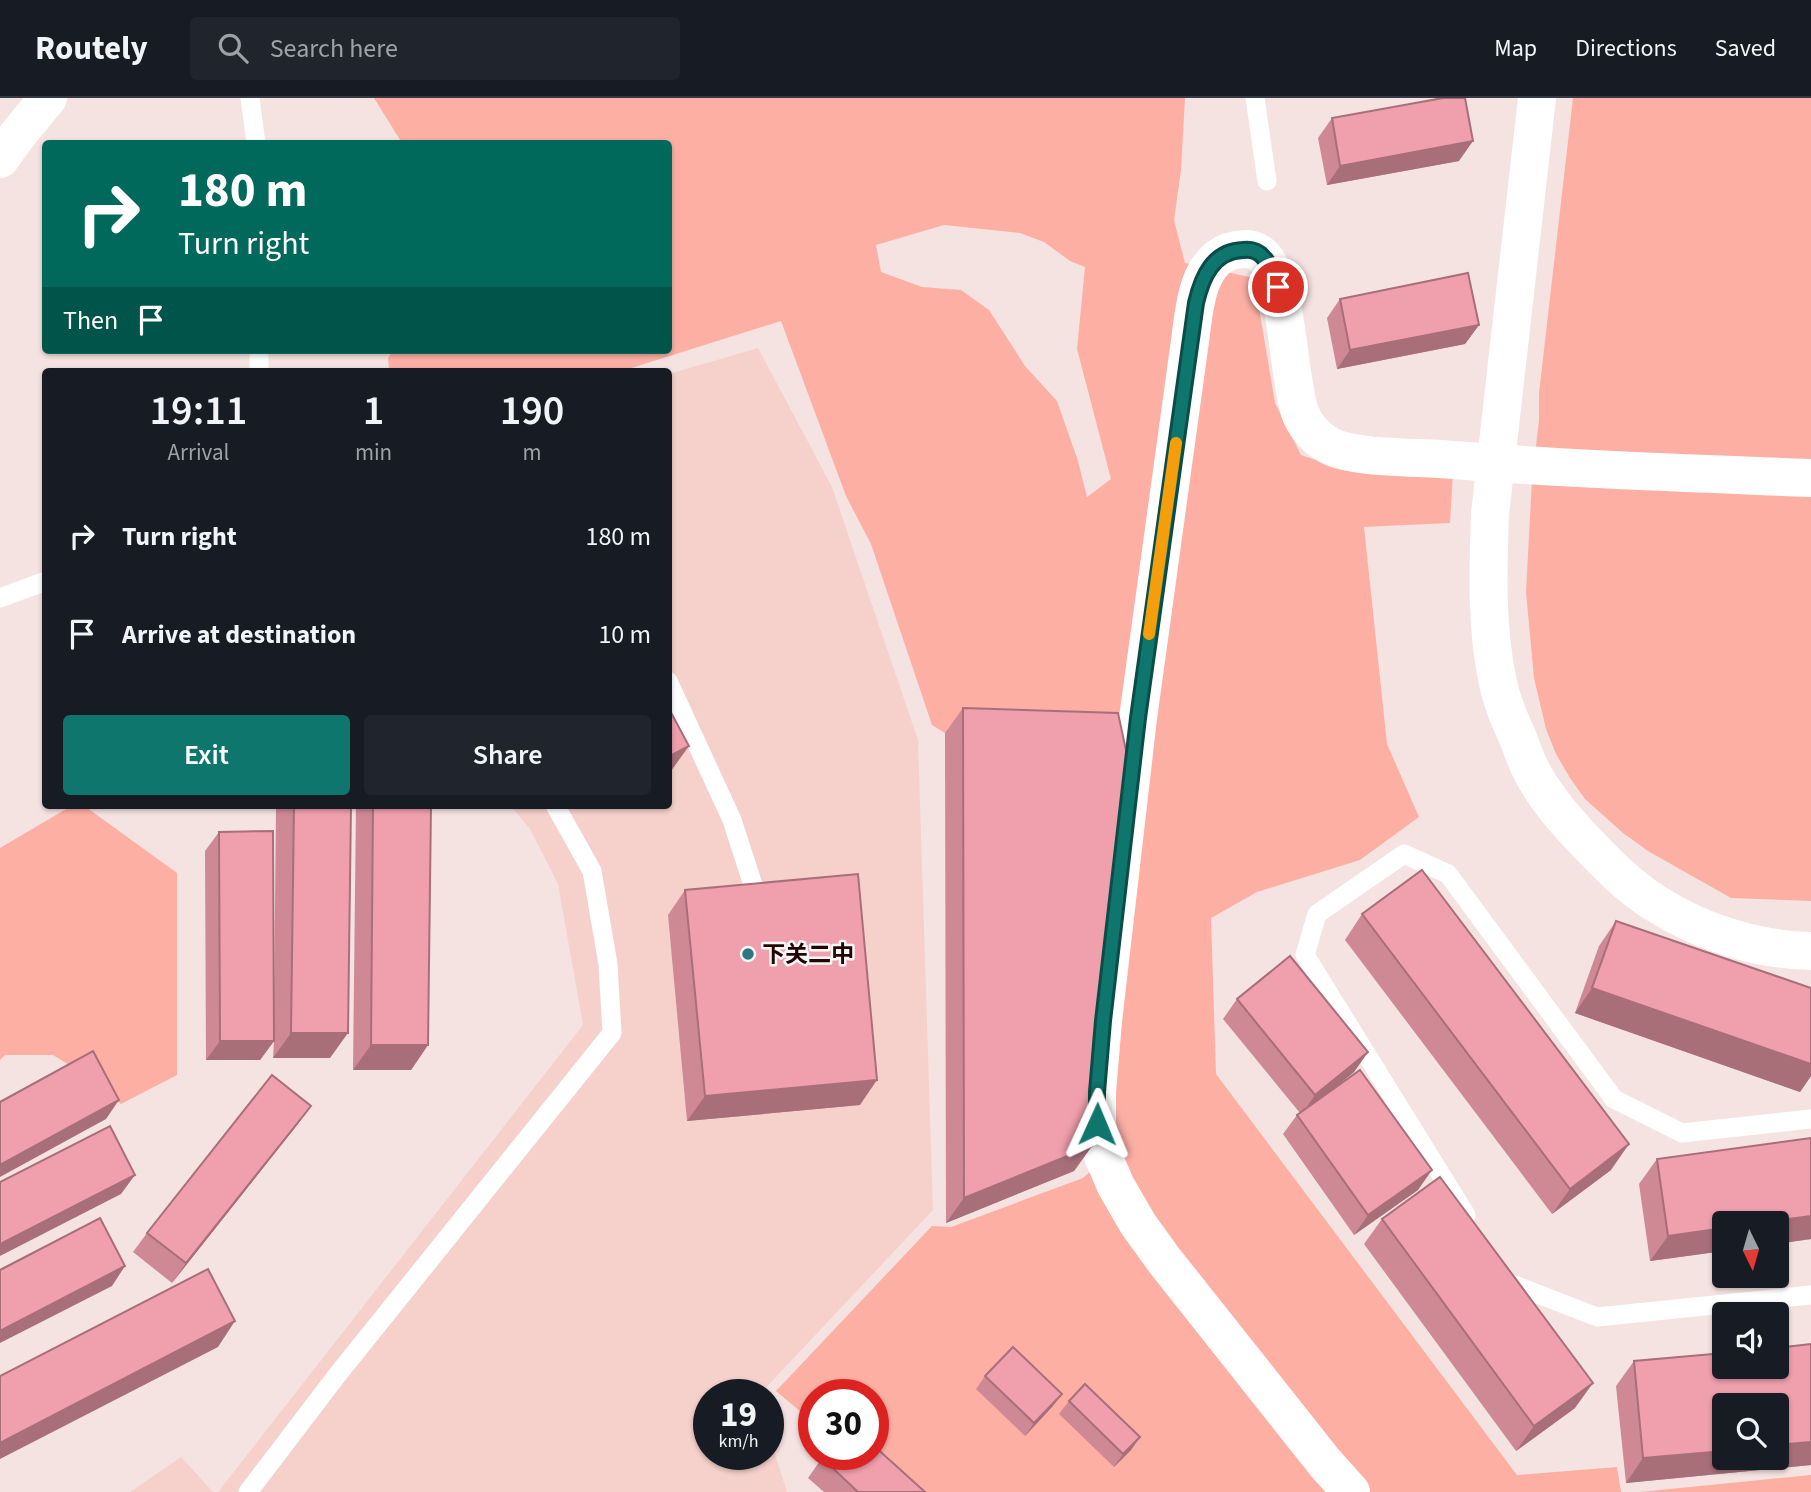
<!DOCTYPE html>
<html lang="en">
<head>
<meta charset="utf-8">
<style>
  body { margin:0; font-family:"Source Sans 3","Noto Sans SC",sans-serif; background:#20242c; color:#f1f3f6; height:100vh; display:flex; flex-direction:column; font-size:26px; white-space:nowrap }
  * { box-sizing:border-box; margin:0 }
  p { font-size:23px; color:#9ea1a6 }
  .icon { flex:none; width:38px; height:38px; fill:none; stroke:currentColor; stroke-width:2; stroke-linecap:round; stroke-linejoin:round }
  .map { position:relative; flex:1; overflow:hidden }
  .details { position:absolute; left:42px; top:270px; width:630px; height:441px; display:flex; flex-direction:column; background:#171b24; border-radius:7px; box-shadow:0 2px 5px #0004 }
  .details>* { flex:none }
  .hud { position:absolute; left:42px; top:42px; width:630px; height:214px; border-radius:7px; box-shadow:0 2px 5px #0004; background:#00695c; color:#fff; overflow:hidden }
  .needle { width:46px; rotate:175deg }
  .controls { position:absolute; left:1712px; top:1113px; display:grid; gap:14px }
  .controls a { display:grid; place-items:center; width:77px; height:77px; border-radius:7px; background:#171b24; box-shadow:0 2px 5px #0004; font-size:35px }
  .speed { position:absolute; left:693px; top:1281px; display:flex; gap:14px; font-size:35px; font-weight:700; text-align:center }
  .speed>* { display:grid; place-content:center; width:91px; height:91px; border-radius:50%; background:#171b24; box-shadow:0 2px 5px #0004; line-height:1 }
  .speed small { font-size:18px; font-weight:400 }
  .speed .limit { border:10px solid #d22; background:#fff; color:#111 }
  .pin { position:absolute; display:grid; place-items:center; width:60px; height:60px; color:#fff; margin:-30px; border:4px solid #fff; border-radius:50%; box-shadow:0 2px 7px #0007 }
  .me { position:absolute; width:77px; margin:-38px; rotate:1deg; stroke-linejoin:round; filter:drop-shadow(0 0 5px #0008) }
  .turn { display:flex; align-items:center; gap:24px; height:147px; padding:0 21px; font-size:32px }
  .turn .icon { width:91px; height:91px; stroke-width:2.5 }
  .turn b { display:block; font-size:49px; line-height:60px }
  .then { display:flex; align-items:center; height:66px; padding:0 21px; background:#0003; gap:14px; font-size:26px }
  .eta { display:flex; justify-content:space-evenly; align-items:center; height:119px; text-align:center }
  .eta b { font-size:42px; font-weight:600; line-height:49px }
  .button { display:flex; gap:14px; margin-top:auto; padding:14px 21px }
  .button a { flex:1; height:80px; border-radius:7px; background:#0f766e; color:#fff; font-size:28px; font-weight:600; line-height:80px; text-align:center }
  .button a+a { background:#20242c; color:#f1f3f6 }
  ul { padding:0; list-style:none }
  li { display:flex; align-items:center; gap:21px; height:98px; padding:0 21px }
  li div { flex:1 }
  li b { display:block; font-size:26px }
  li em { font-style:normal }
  header { display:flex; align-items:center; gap:42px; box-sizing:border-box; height:98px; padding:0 35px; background:#171b24; border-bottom:2px solid #363941 }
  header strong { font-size:33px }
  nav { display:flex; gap:38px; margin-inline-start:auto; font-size:24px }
  .search { width:490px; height:63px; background:#20242c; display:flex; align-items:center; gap:18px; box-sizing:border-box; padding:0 24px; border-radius:7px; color:#9ea1a6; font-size:26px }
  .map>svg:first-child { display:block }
</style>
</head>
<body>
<header>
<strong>Routely</strong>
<div class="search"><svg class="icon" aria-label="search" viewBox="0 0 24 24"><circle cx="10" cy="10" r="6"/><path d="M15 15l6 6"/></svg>Search here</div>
<nav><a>Map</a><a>Directions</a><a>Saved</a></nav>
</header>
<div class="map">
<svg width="1811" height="1394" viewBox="0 0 1811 1394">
  <rect width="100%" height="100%" fill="#f5e3e1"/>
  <g fill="#f6d1cb">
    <polygon points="758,250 832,389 918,642 933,1112 759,1297 709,1297 709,1356 768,1356 768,1334 787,1394 218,1394 583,927 558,786 530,731 510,707 668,707 669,276"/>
    <polygon points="181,1359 213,1394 130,1394"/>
  </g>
  <g fill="#fdafa4" fill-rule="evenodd">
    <path d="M 374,0 L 1185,0 L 1181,72 L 1174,122 L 1185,165 L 1254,180 L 1275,305 L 1301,357 L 1325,365 L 1453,375 L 1450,425 L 1364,429 L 1387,646 L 1419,719 L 1360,762 L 1257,794 L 1211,820 L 1216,976 L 1517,1377 L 1617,1369 L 1621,1394 L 895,1394 L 873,1356 L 873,1297 L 814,1297 L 814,1325 L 776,1293 L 932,1128 L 951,1129 L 1083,1080 L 1116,1050 L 945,635 L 932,627 L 871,446 L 846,398 L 781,223 L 622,273 L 389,273 L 388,260 L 393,252 L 668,252 L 668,46 L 402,45 ZM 944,127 L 1020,135 L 1044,144 L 1070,163 L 1085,169 L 1077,251 L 1111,381 L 1087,399 L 1078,363 L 1057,303 L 1025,268 L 989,212 L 961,192 L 922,189 L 881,174 L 876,147 Z"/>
    <polygon points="1573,0 1811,0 1811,803 1731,800 1648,753 1623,735 1585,701 1570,680 1556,656 1546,631 1534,580 1526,494 1532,382 1539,322 1539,295"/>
    <polygon points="73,707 83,707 177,775 177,977 121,1006 79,973 53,957 5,957 0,962 0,750"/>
    <polygon points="1811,1377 1811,1394 1640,1394"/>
  </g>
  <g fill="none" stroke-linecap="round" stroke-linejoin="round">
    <g stroke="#fff" stroke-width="19">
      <polyline points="250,0 256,46"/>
      <polyline points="1255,0 1267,83"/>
      <polyline points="259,252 259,273"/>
      <polyline points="0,500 46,483"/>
      <polyline points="668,583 732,722 752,784"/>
      <polyline points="1466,1117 1305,857 1317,816 1404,756 1448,776 1614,1001 1682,1035 1811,1021"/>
      <polyline points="1502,1176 1507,1184 1597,1219 1811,1197"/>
      <polyline points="248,1394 338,1276 612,935 608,866 592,773 555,707"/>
    </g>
    <g stroke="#fff" stroke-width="38">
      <path d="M 1537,0 L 1490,416 C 1488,473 1486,530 1498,585 C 1502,604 1510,623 1518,640 C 1522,650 1525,660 1530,670 C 1543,697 1563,720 1584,742 C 1606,765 1628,788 1655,805 C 1700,834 1757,852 1811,853"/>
      <polyline points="0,61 19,35 48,0"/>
      <path d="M 1351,1394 L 1325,1365 L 1164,1162 L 1138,1126 L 1116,1088 L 1103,1058 L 1097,1026 L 1097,994 L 1103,923 L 1138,620 L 1190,243 C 1194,214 1196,167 1228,154 C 1237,151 1251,149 1259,155 C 1289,174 1287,282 1301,317 C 1307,330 1317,341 1330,348 C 1353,360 1412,359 1440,361 C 1563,371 1687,375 1811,380"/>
    </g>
  </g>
  <g fill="#ce8995">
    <polygon points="1332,20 1459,63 1327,87 1318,40"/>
    <polygon points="1340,201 1479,227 1465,246 1337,271 1327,220"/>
    <polygon points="963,610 1092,1048 1074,1073 946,1125 945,635"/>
    <polygon points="276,707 351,707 330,960 273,960 274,943 260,962 206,962 205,753 219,734 274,917"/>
    <polygon points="356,707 431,707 428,947 411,972 353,972"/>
    <polygon points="685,792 860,1007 687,1023 668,817"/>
    <polygon points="1362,816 1611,1072 1552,1116 1345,842"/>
    <polygon points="1616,823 1811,890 1811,978 1800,994 1575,915 1599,848"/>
    <polygon points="1237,901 1368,954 1354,974 1333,991 1418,1092 1354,1137 1283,1036 1297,1017 1300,1015 1223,921"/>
    <polygon points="311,1008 297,1027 172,1185 133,1154 147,1135"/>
    <polygon points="1811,1040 1811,1141 1650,1163 1639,1086 1657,1061"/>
    <polygon points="1382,1121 1575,1310 1516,1353 1364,1146"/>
    <polygon points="1811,1246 1811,1367 1626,1385 1616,1288 1634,1263"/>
    <polygon points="985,1278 1062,1296 1052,1309 1025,1338 976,1291"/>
    <polygon points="1069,1303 1140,1339 1131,1352 1114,1369 1059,1316"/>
    <polygon points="822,1360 925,1394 824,1394 808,1380"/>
  </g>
  <g fill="#a86f79">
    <polygon points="1473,43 1459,63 1327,87 1340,68"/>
    <polygon points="1479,227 1465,246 1337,271 1350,252"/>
    <polygon points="689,648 671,673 668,675 668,659"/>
    <polygon points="1592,890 1811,966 1811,978 1800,994 1575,915"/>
    <polygon points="291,935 348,935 330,960 273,960"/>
    <polygon points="220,943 274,943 260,962 206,962"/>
    <polygon points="371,947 428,947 411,972 353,972"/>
    <polygon points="1368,954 1354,974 1301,1017 1315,997"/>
    <polygon points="877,982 860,1007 687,1023 705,998"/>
    <polygon points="119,1002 106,1021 0,1079 0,1067"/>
    <polygon points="311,1008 297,1027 172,1185 186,1165"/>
    <polygon points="1629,1046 1611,1072 1552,1116 1570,1091"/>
    <polygon points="1092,1048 1074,1073 946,1125 964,1100"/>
    <polygon points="1432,1072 1418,1092 1354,1137 1368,1117"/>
    <polygon points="135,1077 121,1096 0,1158 0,1146"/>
    <polygon points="1811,1118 1811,1141 1776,1146 1776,1125 1761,1125"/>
    <polygon points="1724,1130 1724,1153 1650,1163 1668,1138"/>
    <polygon points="125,1168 112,1188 0,1245 0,1233"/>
    <polygon points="235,1223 218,1249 0,1361 0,1345"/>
    <polygon points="1593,1285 1575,1310 1516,1353 1534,1328"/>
    <polygon points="1062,1296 1052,1309 1025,1338 1034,1325"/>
    <polygon points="1140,1339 1131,1352 1114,1369 1123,1356"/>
    <polygon points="1811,1344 1811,1367 1626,1385 1643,1360 1724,1353 1724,1360 1776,1360 1776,1347"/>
  </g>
  <g fill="#f09fad" stroke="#a86f79" stroke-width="2">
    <polygon points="1443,0 1465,0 1473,43 1340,68 1332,20"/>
    <polygon points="1468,175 1479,227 1350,252 1340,201"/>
    <polygon points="668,609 689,648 668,659"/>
    <polygon points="963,610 1118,615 1130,671 1092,1048 964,1100"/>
    <polygon points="294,707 351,707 348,935 291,935"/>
    <polygon points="373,707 431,707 428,947 371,947"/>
    <polygon points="273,733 274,943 220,943 219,734"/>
    <polygon points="1422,772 1629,1046 1570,1091 1362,816"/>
    <polygon points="858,776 877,982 705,998 685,792"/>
    <polygon points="1616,823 1811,890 1811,966 1592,890"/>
    <polygon points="1290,858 1368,954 1315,997 1237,901"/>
    <polygon points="93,953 119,1002 0,1067 0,1004"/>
    <polygon points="1360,972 1432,1072 1368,1117 1297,1017"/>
    <polygon points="272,977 311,1008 186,1165 147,1135"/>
    <polygon points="110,1028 135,1077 0,1146 0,1084"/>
    <polygon points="1811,1040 1811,1118 1761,1125 1724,1125 1724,1130 1668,1138 1657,1061"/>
    <polygon points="1440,1079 1593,1285 1534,1328 1382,1121"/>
    <polygon points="100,1120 125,1168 0,1233 0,1172"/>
    <polygon points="208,1171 235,1223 0,1345 0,1278"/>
    <polygon points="1811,1246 1811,1344 1776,1347 1776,1307 1724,1307 1724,1353 1643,1360 1634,1263 1724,1255 1724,1269 1776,1269 1776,1250"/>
    <polygon points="1013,1249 1062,1296 1034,1325 985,1278"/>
    <polygon points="1085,1286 1140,1339 1123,1356 1069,1303"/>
    <polygon points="873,1347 925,1394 858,1394 822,1360 825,1356 873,1356"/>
  </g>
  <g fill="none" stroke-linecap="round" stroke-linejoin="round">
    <defs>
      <path id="route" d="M 1097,1026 L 1097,994 L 1103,923 L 1138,620 L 1196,205 C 1202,179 1213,153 1243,152 C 1251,151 1258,153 1263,159 C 1271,167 1274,178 1278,189"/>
    </defs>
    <use href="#route" stroke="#0a4d48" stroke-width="18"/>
    <use href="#route" stroke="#0f766e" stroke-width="12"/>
    <polyline stroke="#f59e0b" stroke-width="12" points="1149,536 1176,345"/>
  </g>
  <circle fill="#2e7680" stroke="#f5f5f5" stroke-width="2.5" cx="748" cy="856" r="7"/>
  <g text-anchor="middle" stroke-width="5" stroke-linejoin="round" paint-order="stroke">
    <g font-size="23" font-weight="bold" fill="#210604" stroke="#f5f5f5" text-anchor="start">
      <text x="762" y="864">下关二中</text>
    </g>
  </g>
</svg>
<div class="controls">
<a><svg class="needle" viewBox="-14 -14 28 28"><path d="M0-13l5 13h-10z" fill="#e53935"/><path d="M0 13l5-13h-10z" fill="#9ea1a6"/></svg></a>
<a><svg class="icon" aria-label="sound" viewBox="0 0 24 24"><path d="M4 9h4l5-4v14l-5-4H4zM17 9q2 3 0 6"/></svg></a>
<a><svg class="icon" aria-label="search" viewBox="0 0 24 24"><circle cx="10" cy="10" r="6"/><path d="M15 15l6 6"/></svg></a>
</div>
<div class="speed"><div>19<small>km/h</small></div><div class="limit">30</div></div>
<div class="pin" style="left:1278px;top:189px;background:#d93025"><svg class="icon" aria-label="arrive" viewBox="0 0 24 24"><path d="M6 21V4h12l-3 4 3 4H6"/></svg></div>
<svg class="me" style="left:1097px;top:1026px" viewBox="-20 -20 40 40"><path d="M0-17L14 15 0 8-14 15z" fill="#0f766e" stroke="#fff" stroke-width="4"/></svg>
<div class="hud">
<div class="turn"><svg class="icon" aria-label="right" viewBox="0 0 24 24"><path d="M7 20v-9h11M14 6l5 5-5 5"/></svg><div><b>180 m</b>Turn right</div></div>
<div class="then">Then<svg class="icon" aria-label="arrive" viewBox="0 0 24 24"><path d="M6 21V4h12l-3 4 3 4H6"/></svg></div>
</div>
<section class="details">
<div class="eta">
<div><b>19:11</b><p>Arrival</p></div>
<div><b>1</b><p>min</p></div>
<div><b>190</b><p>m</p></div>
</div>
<ul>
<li><svg class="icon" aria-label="right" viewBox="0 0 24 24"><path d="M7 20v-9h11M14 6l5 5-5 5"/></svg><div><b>Turn right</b></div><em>180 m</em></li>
<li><svg class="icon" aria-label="arrive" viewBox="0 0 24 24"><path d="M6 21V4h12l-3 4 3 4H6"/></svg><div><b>Arrive at destination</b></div><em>10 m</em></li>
</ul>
<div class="button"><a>Exit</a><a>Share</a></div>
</section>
</div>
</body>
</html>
